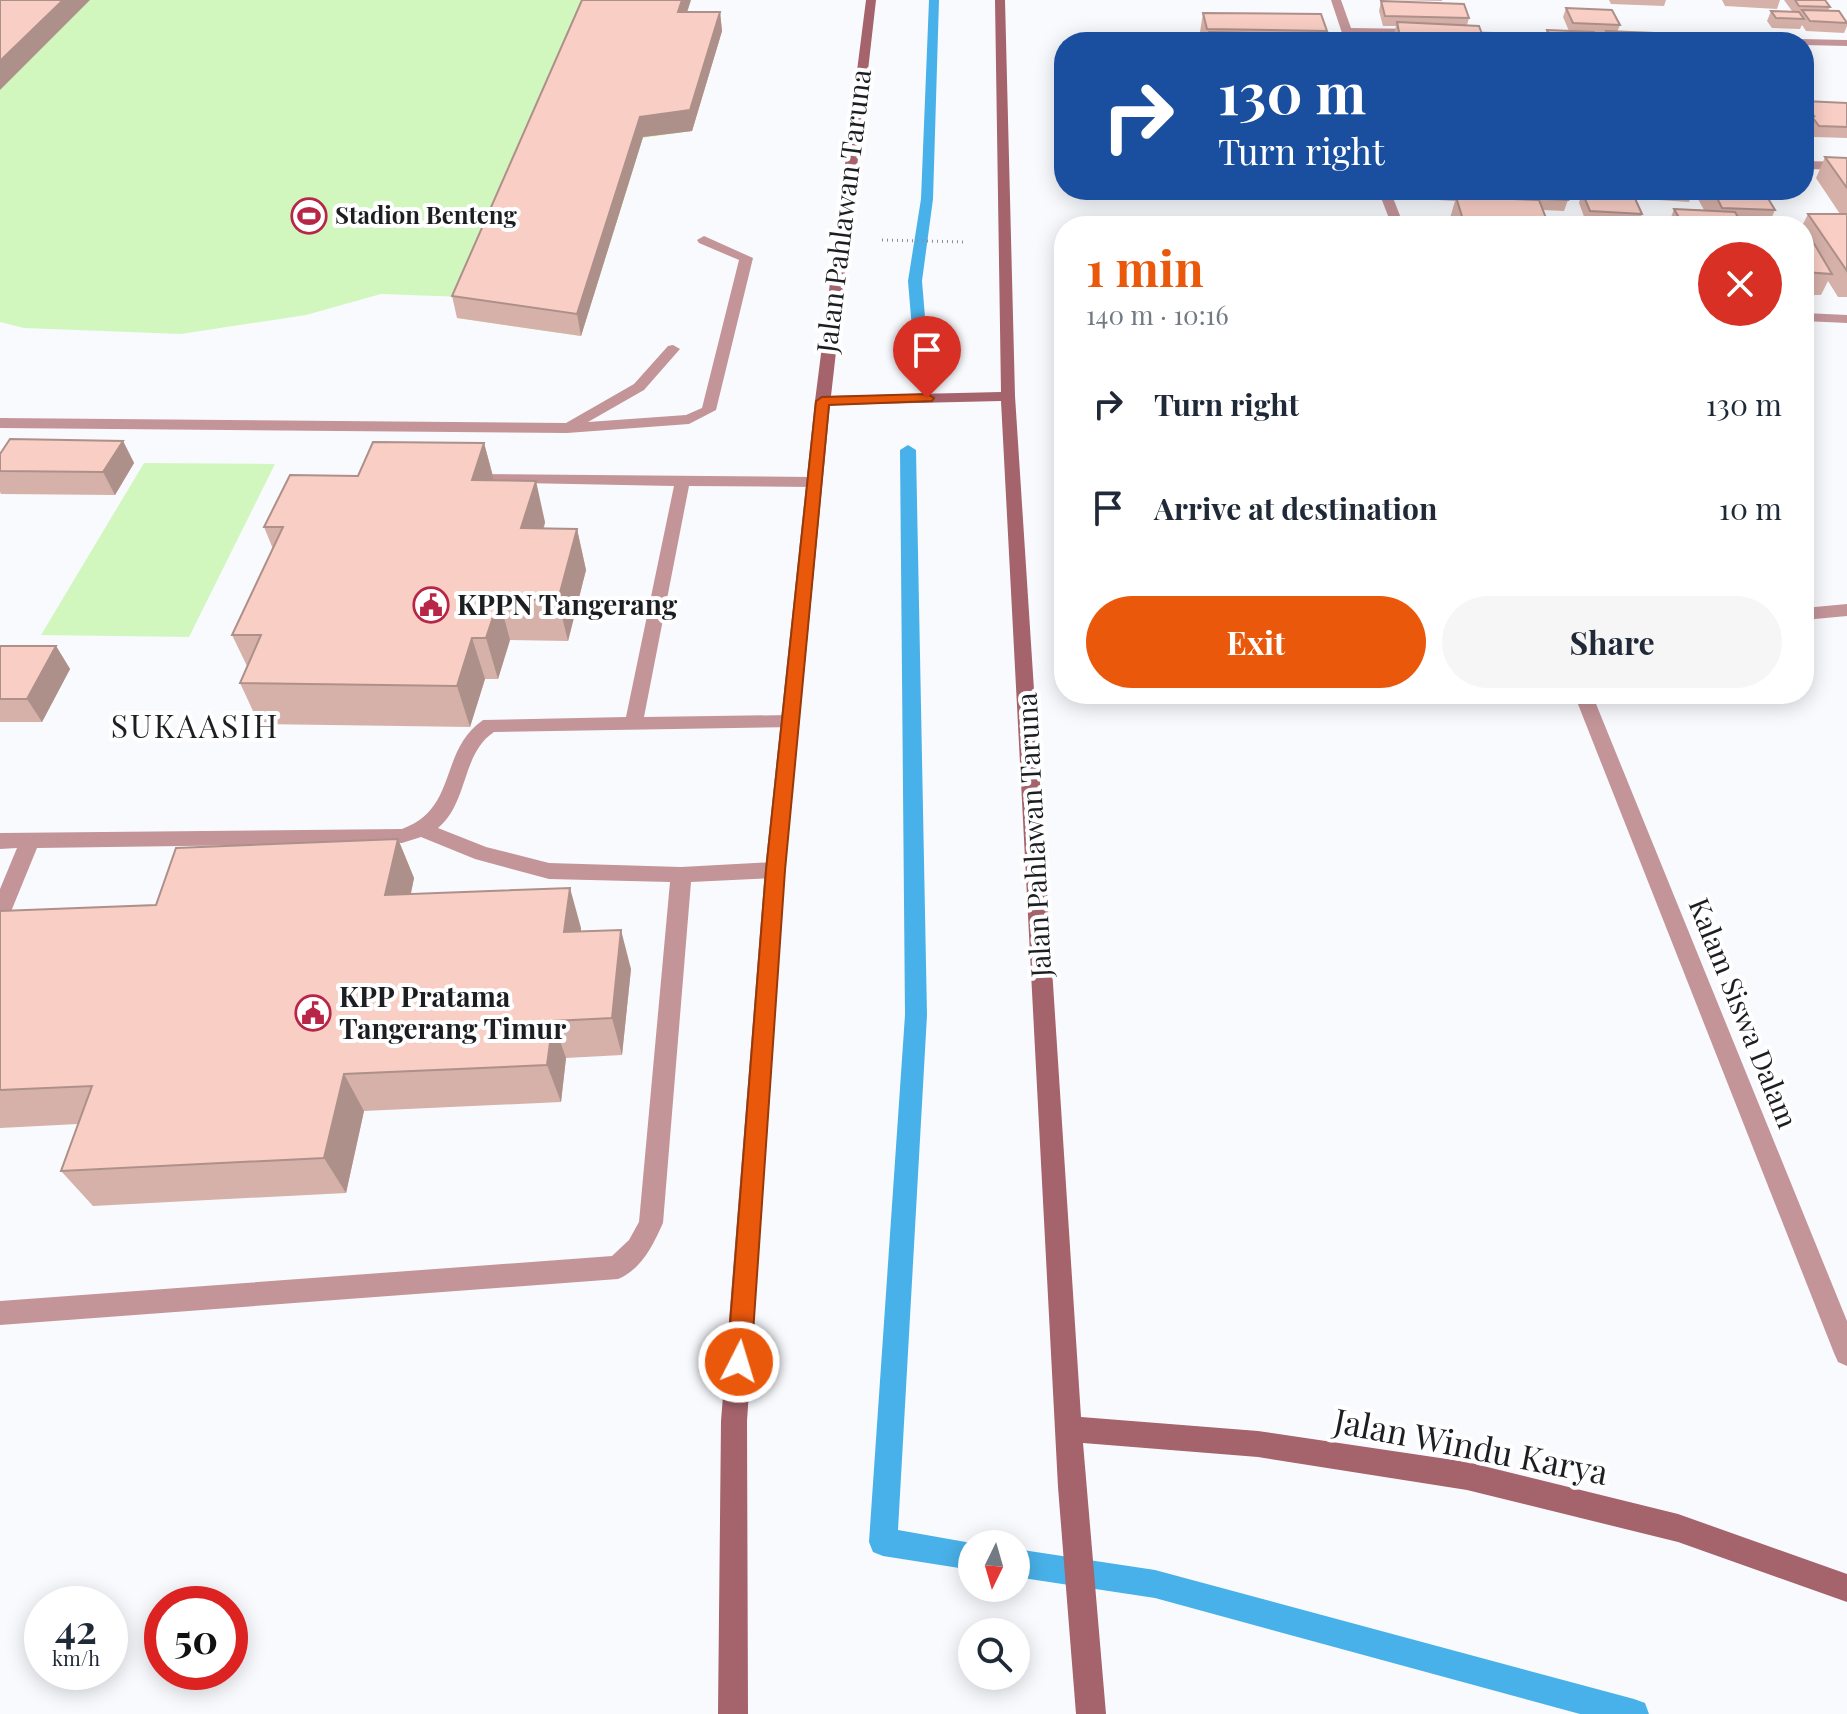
<!DOCTYPE html>
<html lang="en">
<head>
<meta charset="utf-8">
<style>
  body { margin:0; font-family:"Playfair Display",serif; background:#f6f6f7; color:#1f2937; height:100vh; display:flex; flex-direction:column; font-size:30px; white-space:nowrap }
  * { box-sizing:border-box; margin:0 }
  p { font-size:26px; color:#747a83 }
  .icon { flex:none; width:44px; height:44px; fill:none; stroke:currentColor; stroke-width:2; stroke-linecap:round; stroke-linejoin:round }
  .map { position:relative; flex:1; overflow:hidden }
  .panel { position:absolute; left:1054px; top:216px; width:760px; height:488px; display:flex; flex-direction:column; background:#fff; border-radius:32px; box-shadow:0 4px 20px #0003 }
  .panel>* { flex:none }
  .top-card { position:absolute; left:1054px; top:32px; width:760px; height:168px; border-radius:32px; box-shadow:0 4px 20px #0003; background:#1a4fa0; color:#fff; overflow:hidden }
  .needle { width:52px; rotate:185deg }
  .tools { position:absolute; left:958px; top:1530px; display:grid; gap:16px }
  .tools a { display:grid; place-items:center; width:72px; height:72px; border-radius:50%; background:#fff; box-shadow:0 4px 20px #0003; font-size:40px }
  .speed { position:absolute; left:24px; top:1586px; display:flex; gap:16px; font-size:40px; font-weight:700; text-align:center }
  .speed>* { display:grid; place-content:center; width:104px; height:104px; border-radius:50%; background:#fff; box-shadow:0 4px 20px #0003; line-height:1 }
  .speed small { font-size:20px; font-weight:400 }
  .speed .limit { border:12px solid #d22; background:#fff; color:#111 }
  .pin { position:absolute; display:grid; place-items:center; width:68px; height:68px; color:#fff; margin:-82px -34px; border-radius:50% 50% 50% 0; rotate:-45deg; box-shadow:0 0 8px #0007 }
  .pin .icon { rotate:45deg }
  .me { position:absolute; width:88px; margin:-44px; rotate:5deg; stroke-linejoin:round; filter:drop-shadow(0 0 6px #0008) }
  .turn { display:flex; align-items:center; gap:28px; height:168px; padding:0 32px; font-size:36px }
  .turn .icon { width:104px; height:104px; stroke-width:2.5 }
  .turn b { display:block; font-size:56px; line-height:68px }
  .round { display:grid; place-items:center; flex:none; width:84px; height:84px; border-radius:42px; background:#f6f6f7 }
  .head { display:flex; align-items:center; justify-content:space-between; height:136px; padding:0 32px }
  h1 { font-size:48px; font-weight:700; line-height:60px; color:#ea580c }
  .button { display:flex; gap:16px; margin-top:auto; padding:16px 32px }
  .button a { flex:1; height:92px; border-radius:48px; background:#ea580c; color:#fff; font-size:32px; font-weight:700; line-height:92px; text-align:center }
  .button a+a { background:#f6f6f7; color:#1f2937 }
  ul { padding:0; list-style:none }
  li { display:flex; align-items:center; gap:24px; height:104px; padding:0 32px }
  li div { flex:1 }
  li b { display:block; font-size:30px }
  li em { font-style:normal }
  .map>svg:first-child { display:block }
</style>
</head>
<body>
<div class="map">
<svg width="1847" height="1714" viewBox="0 0 1847 1714">
  <rect width="100%" height="100%" fill="#f9fafe"/>
  <g fill="#d1f7bf">
    <polygon points="0,0 691,0 681,31 722,31 692,131 643,138 581,336 457,318 465,297 381,294 306,315 181,334 24,328 0,322"/>
    <polygon points="144,463 275,464 189,637 41,635"/>
  </g>
  <g fill="none" stroke-linecap="round" stroke-linejoin="round">
    <g fill="#49b1e9" fill-rule="evenodd">
      <polygon points="929,0 939,0 933,199 922,281 926,329 919,333 912,329 908,281 921,199"/>
      <polygon points="908,445 916,450 927,1015 898,1530 977,1544 972,1544 972,1570 883,1556 873,1552 869,1542 905,1015 900,450"/>
      <polygon points="1016,1549 1155,1570 1634,1699 1645,1703 1649,1714 1580,1714 1155,1598 1016,1577"/>
    </g>
    <polyline stroke="#8d8e91" stroke-width="3" stroke-dasharray="1 4" stroke-linecap="butt" points="882,240 964,242"/>
    <g fill="#c39599" fill-rule="evenodd">
      <polygon points="704,236 753,258 716,410 689,424 567,433 0,428 0,418 566,423 634,384 668,346 673,345 680,349 644,390 588,422 686,415 702,408 739,260 699,243 697,240"/>
      <path d="M 474,474 L 815,477 L 823,482 L 815,487 L 689,486 L 644,717 L 790,715 L 799,722 L 797,727 L 494,732 C 461,754 469,802 438,828 L 486,847 L 549,863 L 681,867 L 775,862 L 782,865 L 785,870 L 782,875 L 775,878 L 691,882 L 663,1223 C 653,1245 642,1269 618,1279 L 0,1325 L 0,1301 L 612,1256 L 629,1240 L 639,1222 L 670,882 L 549,879 L 475,859 L 421,837 L 402,843 L 37,848 L 10,914 L 7,920 L 0,922 L 0,889 L 17,848 L 0,849 L 0,833 L 402,829 C 459,808 438,751 483,720 L 626,717 L 674,486 L 468,482 L 466,479 Z"/>
    </g>
    <g fill="#c39599" fill-rule="evenodd">
      <polygon points="1331,0 1341,0 1351,28 1420,29 1425,32 1420,35 1353,34 1355,42 1345,42"/>
      <polygon points="1452,31 1847,40 1847,46 1804,45 1804,42 1456,36 1451,33"/>
      <polygon points="1804,161 1847,162 1847,170 1804,169"/>
      <polygon points="1378,190 1390,190 1404,226 1392,226"/>
      <polygon points="1804,313 1847,315 1847,323 1804,321"/>
      <polygon points="1847,604 1847,616 1804,620 1804,608"/>
      <polygon points="1574,694 1592,694 1847,1321 1847,1366 1838,1362 1834,1353"/>
    </g>
    <polygon fill="#a5636b" fill-rule="evenodd" points="866,0 876,0 831,396 1001,392 995,0 1005,0 1015,396 1081,1417 1258,1431 1467,1462 1678,1514 1847,1574 1847,1602 1678,1542 1467,1490 1258,1457 1083,1443 1106,1714 1076,1714 1058,1487 1001,401 830,405 785,870 747,1421 748,1714 718,1714 721,1421 765,870 815,401"/>
  </g>
  <g fill="#d6b1a9">
    <polygon points="1388,0 1442,0 1442,1"/>
    <polygon points="1609,0 1666,0 1664,6 1611,4"/>
    <polygon points="1722,0 1780,0 1777,9 1725,6"/>
    <polygon points="1784,0 1825,0 1830,7 1828,11 1847,21 1847,26 1844,33 1806,31 1802,25 1800,29 1772,28 1767,21 1771,11 1792,11"/>
    <polygon points="1381,1 1469,18 1467,25 1485,42 1392,42 1396,26 1383,26 1379,11"/>
    <polygon points="1566,8 1620,25 1617,32 1660,42 1602,42 1605,34 1595,34 1599,42 1543,42 1547,30 1569,31 1563,17"/>
    <polygon points="687,12 720,12 722,31 692,131 643,137 581,336 457,318 452,296"/>
    <polygon points="1203,13 1327,31 1325,42 1203,42 1200,32"/>
    <polygon points="1804,101 1847,103 1847,138 1814,137 1809,129 1804,137"/>
    <polygon points="1825,157 1847,158 1847,297 1838,297 1828,281 1821,295 1804,295 1804,226 1802,226 1808,214 1840,214 1816,178"/>
    <polygon points="1436,190 1491,190 1490,198 1516,199 1513,190 1564,190 1568,200 1564,211 1543,210 1549,226 1452,226 1450,218 1455,201 1438,200"/>
    <polygon points="1573,190 1623,190 1622,194 1642,214 1638,225 1586,222 1579,203 1581,195 1575,195"/>
    <polygon points="1640,190 1693,190 1693,191 1689,202 1643,199"/>
    <polygon points="1693,190 1763,190 1775,210 1768,226 1668,226 1674,209 1704,210"/>
    <polygon points="123,441 134,463 115,495 1,494 0,492 0,454"/>
    <polygon points="484,443 494,480 545,522 544,528 577,529 586,570 568,641 510,640 498,679 485,679 470,727 259,724 240,683 247,666 232,635 273,549 264,527 358,476"/>
    <polygon points="0,646 56,646 70,669 42,722 0,722"/>
    <polygon points="398,839 414,878 411,894 581,928 581,931 631,969 622,1055 566,1058 561,1102 364,1111 346,1193 93,1206 61,1171 78,1124 0,1128 0,911 156,905"/>
  </g>
  <g fill="#ae908a">
    <polygon points="63,0 90,0 0,90 0,61"/>
    <polygon points="682,0 691,0 681,31 678,12"/>
    <polygon points="720,12 722,31 692,131 643,137 581,336 577,314 640,117"/>
    <polygon points="123,441 134,463 115,495 103,472"/>
    <polygon points="484,443 495,484 472,480"/>
    <polygon points="536,481 545,522 532,569 521,528"/>
    <polygon points="577,529 586,570 568,641 558,600"/>
    <polygon points="499,599 510,640 498,679 486,638"/>
    <polygon points="472,638 485,679 470,727 457,686"/>
    <polygon points="56,646 70,669 42,722 27,699"/>
    <polygon points="398,839 414,878 402,934 385,895"/>
    <polygon points="570,888 581,928 576,970 564,932"/>
    <polygon points="621,930 631,969 622,1055 612,1018"/>
    <polygon points="553,1021 566,1058 561,1102 547,1065"/>
    <polygon points="344,1074 364,1111 346,1193 324,1158"/>
  </g>
  <g fill="#f9cec5" stroke="#ae908a" stroke-width="2">
    <polygon points="0,0 63,0 0,61"/>
    <polygon points="582,0 682,0 678,12 720,12 690,110 640,117 577,314 452,296"/>
    <polygon points="1795,0 1825,0 1830,7 1799,6"/>
    <polygon points="1381,1 1464,4 1469,18 1385,16"/>
    <polygon points="1566,8 1612,10 1620,25 1573,23"/>
    <polygon points="1802,10 1839,11 1847,23 1810,21"/>
    <polygon points="1771,11 1799,12 1804,19 1776,18"/>
    <polygon points="1203,13 1321,14 1327,31 1207,29"/>
    <polygon points="1397,22 1479,26 1485,42 1401,42"/>
    <polygon points="1547,30 1594,32 1599,42 1552,42"/>
    <polygon points="1606,31 1655,33 1660,42 1612,42"/>
    <polygon points="1209,32 1292,34 1294,42 1210,42"/>
    <polygon points="1804,101 1847,103 1847,127 1819,126 1813,118 1814,116"/>
    <polygon points="1804,103 1814,116 1804,116"/>
    <polygon points="1825,157 1847,158 1847,188"/>
    <polygon points="1458,190 1491,190 1492,192"/>
    <polygon points="1520,190 1564,190 1568,200 1523,198"/>
    <polygon points="1713,190 1763,190 1775,210 1722,208"/>
    <polygon points="1582,192 1633,194 1642,214 1590,211"/>
    <polygon points="1456,197 1539,200 1549,226 1465,226"/>
    <polygon points="1674,209 1735,212 1743,226 1684,226"/>
    <polygon points="1808,214 1847,214 1847,271"/>
    <polygon points="1283,223 1360,225 1360,226 1283,226"/>
    <polygon points="1804,230 1806,230 1832,274 1804,272"/>
    <polygon points="10,439 123,441 103,472 0,471 0,454"/>
    <polygon points="373,442 484,443 472,480 536,481 521,528 577,529 558,600 499,599 486,638 472,638 457,686 240,683 261,635 232,635 283,527 264,527 290,475 358,476"/>
    <polygon points="0,646 56,646 27,699 0,699"/>
    <polygon points="398,839 385,895 570,888 564,932 621,930 612,1018 553,1021 547,1065 344,1074 324,1158 61,1171 92,1086 0,1090 0,911 156,905 176,848"/>
  </g>
  <polygon fill="#ea580c" stroke="#983908" stroke-width="2" points="927,394 934,398 932,401 829,405 785,870 751,1362 747,1370 739,1374 731,1370 727,1362 766,870 816,401 822,397"/>
  <defs>
    <symbol id="stadium-ring" viewBox="-11 -11 22 22"><circle r="9.5" fill="#fff" stroke="#b72646" stroke-width="1.5"/><path d="M0-5a6.5 5 0 1 0 0 10a6.5 5 0 1 0 0-10ZM-3.5-1.8h7v3.6h-7Z" fill="#b72646"/></symbol>
    <symbol id="civic-ring" viewBox="-11 -11 22 22"><circle r="9.5" fill="#fff" stroke="#b72646" stroke-width="1.5"/><path d="M-.6-6.5H3V-4.5H.6V-3L4-1V1h2V6H-6V1h2V-1L-.6-3ZM-1.2 2.5V6h2.4V2.5Z" fill="#b72646"/></symbol>
  </defs>
  <g fill-rule="evenodd">
    <use href="#stadium-ring" x="289" y="196" width="40" height="40"/>
    <use href="#civic-ring" x="411" y="585" width="40" height="40"/>
    <use href="#civic-ring" x="293" y="993" width="40" height="40"/>
  </g>
  <g text-anchor="middle" stroke-width="8" stroke-linejoin="round" paint-order="stroke">
    <g font-size="24" font-weight="bold" fill="#1d1e21" stroke="#fff" text-anchor="start">
      <text x="335" y="224">Stadion Benteng</text>
    </g>
    <g font-size="28" fill="#1d1e21" stroke="#fff">
      <text transform="translate(844 211) rotate(-83)" y="10">Jalan Pahlawan Taruna</text>
      <text transform="translate(1034 835) rotate(-93)" y="10">Jalan Pahlawan Taruna</text>
      <text transform="translate(1743 1013) rotate(68)" y="10">Kalam Siswa Dalam</text>
    </g>
    <g font-size="28" font-weight="bold" fill="#1d1e21" stroke="#fff" text-anchor="start">
      <text x="457" y="615">KPPN Tangerang</text>
      <text x="339" y="1007">KPP Pratama<tspan x="339" dy="32">Tangerang Timur</tspan></text>
    </g>
    <g font-size="32" letter-spacing="2" fill="#1d1e21" stroke="#fff">
      <text x="195" y="738">SUKAASIH</text>
    </g>
    <g font-size="34" fill="#1d1e21" stroke="#fff">
      <text transform="translate(1471 1447) rotate(11)" y="12">Jalan Windu Karya</text>
    </g>
  </g>
</svg>
<div class="tools">
<a><svg class="needle" viewBox="-14 -14 28 28"><path d="M0-13l5 13h-10z" fill="#e53935"/><path d="M0 13l5-13h-10z" fill="#747a83"/></svg></a>
<a><svg class="icon" aria-label="search" viewBox="0 0 24 24"><circle cx="10" cy="10" r="6"/><path d="M15 15l6 6"/></svg></a>
</div>
<div class="speed"><div>42<small>km/h</small></div><div class="limit">50</div></div>
<div class="pin" style="left:927px;top:398px;background:#d93025"><svg class="icon" aria-label="arrive" viewBox="0 0 24 24"><path d="M6 21V4h12l-3 4 3 4H6"/></svg></div>
<svg class="me" style="left:739px;top:1362px" viewBox="-20 -20 40 40"><circle r="17" fill="#ea580c" stroke="#fff" stroke-width="3"/><path d="M0-11L8 9 0 5-8 9z" fill="#fff"/></svg>
<div class="top-card">
<div class="turn"><svg class="icon" aria-label="right" viewBox="0 0 24 24"><path d="M7 20v-9h11M14 6l5 5-5 5"/></svg><div><b>130 m</b>Turn right</div></div>
</div>
<section class="panel">
<div class="head"><div><h1>1 min</h1><p>140 m · 10:16</p></div><a class="round" style="background:#d93025;color:#fff"><svg class="icon" aria-label="close" viewBox="0 0 24 24"><path d="M6 6l12 12M18 6L6 18"/></svg></a></div>
<ul>
<li><svg class="icon" aria-label="right" viewBox="0 0 24 24"><path d="M7 20v-9h11M14 6l5 5-5 5"/></svg><div><b>Turn right</b></div><em>130 m</em></li>
<li><svg class="icon" aria-label="arrive" viewBox="0 0 24 24"><path d="M6 21V4h12l-3 4 3 4H6"/></svg><div><b>Arrive at destination</b></div><em>10 m</em></li>
</ul>
<div class="button"><a>Exit</a><a>Share</a></div>
</section>
</div>
</body>
</html>
